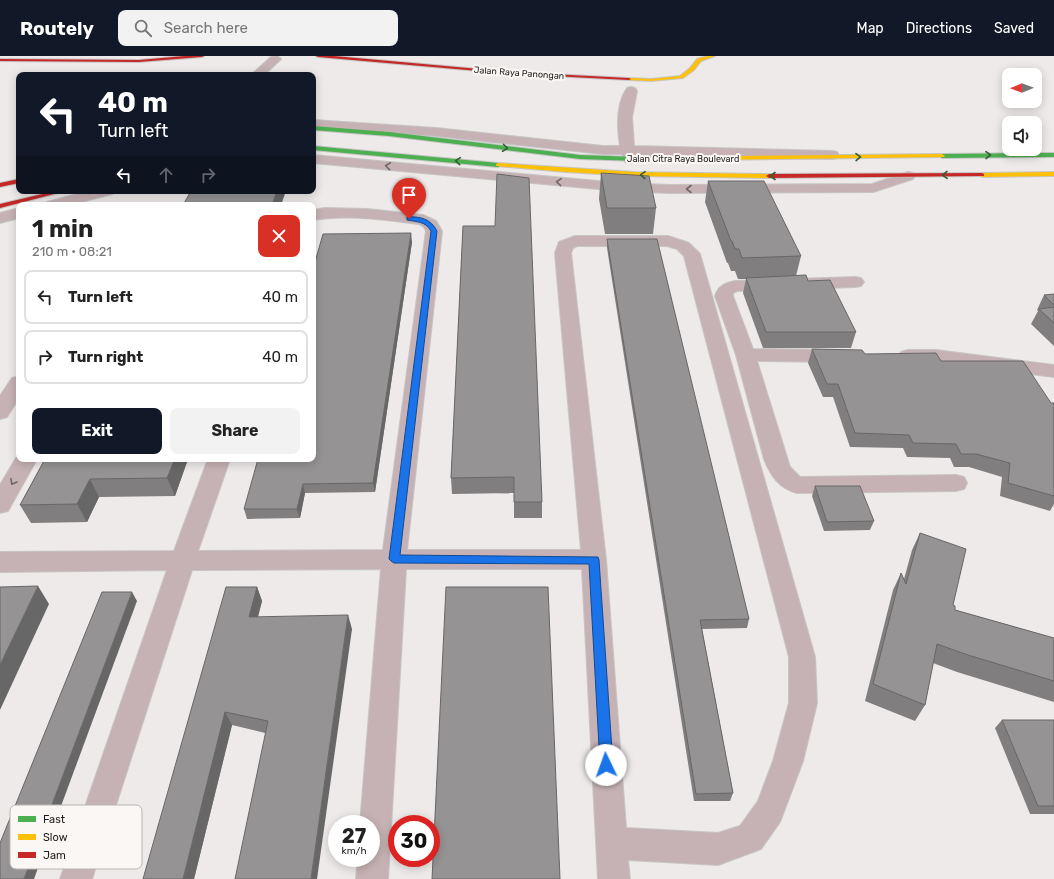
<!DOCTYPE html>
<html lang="en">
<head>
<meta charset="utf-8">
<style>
  body { margin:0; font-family:Rubik,sans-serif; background:#f2f2f2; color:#222; height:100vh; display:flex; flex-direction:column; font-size:15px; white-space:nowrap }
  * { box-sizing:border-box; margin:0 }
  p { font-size:13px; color:#767676 }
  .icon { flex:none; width:22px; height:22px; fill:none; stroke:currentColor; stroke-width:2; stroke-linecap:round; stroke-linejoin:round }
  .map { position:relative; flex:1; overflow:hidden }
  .sheet { position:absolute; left:16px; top:146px; width:300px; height:260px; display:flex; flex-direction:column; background:#fff; border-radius:8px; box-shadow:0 2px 10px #0003 }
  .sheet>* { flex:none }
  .hud { position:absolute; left:16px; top:16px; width:300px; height:122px; border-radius:8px; box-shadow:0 2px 10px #0003; background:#111827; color:#fff; overflow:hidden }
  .needle { width:26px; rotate:269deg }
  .fabs { position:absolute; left:1002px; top:12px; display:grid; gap:8px }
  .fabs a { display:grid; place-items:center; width:40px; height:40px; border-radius:8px; background:#fff; box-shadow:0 2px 10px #0003; font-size:20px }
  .speed { position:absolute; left:328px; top:759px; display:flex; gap:8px; font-size:20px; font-weight:700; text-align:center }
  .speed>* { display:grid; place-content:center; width:52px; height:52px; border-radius:50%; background:#fff; box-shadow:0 2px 10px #0003; line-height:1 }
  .speed small { font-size:10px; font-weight:400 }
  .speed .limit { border:6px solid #d22; background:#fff; color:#111 }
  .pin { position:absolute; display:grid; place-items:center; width:34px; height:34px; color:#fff; margin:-41px -17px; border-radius:50% 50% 50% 0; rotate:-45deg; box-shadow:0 0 4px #0007 }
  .pin .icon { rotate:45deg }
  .me { position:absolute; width:44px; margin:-22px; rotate:357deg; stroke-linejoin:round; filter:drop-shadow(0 0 3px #0008) }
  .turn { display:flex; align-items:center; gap:14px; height:84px; padding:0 16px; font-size:18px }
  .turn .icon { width:52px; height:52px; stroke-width:2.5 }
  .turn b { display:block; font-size:28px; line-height:34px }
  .lanes { display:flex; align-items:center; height:38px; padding:0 16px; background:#0003; justify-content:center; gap:20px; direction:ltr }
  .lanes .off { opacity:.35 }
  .round { display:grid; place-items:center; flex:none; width:42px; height:42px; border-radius:8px; background:#f2f2f2 }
  .headline { display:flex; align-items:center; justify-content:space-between; height:68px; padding:0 16px }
  h1 { font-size:24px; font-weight:700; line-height:30px }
  .cta { display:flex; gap:8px; margin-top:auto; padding:8px 16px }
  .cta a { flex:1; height:46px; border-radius:8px; background:#111827; color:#fff; font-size:16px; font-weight:700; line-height:46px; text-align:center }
  .cta a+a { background:#f2f2f2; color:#222 }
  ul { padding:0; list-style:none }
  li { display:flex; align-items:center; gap:12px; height:54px; margin:0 8px 6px; padding:0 8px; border:2px solid #e0e0e0; border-radius:8px }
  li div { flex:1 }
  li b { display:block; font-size:15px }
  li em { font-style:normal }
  header { display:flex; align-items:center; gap:24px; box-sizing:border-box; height:56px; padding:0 20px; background:#111827; color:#fff }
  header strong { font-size:19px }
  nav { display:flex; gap:22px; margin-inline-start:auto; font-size:14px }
  .search { width:280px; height:36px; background:#f2f2f2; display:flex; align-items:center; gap:10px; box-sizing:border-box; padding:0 14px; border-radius:8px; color:#767676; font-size:15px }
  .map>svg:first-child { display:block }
</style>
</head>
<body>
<header>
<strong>Routely</strong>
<div class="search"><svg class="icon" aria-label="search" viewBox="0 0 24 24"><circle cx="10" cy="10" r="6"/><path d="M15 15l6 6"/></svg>Search here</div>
<nav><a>Map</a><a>Directions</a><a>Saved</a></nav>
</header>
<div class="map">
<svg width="1054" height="823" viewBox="0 0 1054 823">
  <rect width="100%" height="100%" fill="#edeae9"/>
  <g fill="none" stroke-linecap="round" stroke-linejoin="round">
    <defs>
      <g id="street">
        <polygon points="271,1 277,0 281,3 264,19 251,19"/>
        <path d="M 631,31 L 635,32 L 637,35 L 632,61 L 634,90 L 832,95 L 837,96 L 839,99 L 837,102 L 832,103 L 636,99 L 637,103 L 635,106 L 630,107 L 625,106 L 622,98 L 603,98 L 436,80 L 313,72 L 313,64 L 436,72 L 603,90 L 620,90 C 617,72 616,48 627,32 Z"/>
        <polygon points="313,99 620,127 670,129 872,128 908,116 913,117 915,120 913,123 873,136 670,137 620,135 313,107"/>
        <polygon points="89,135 115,135 112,138 70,149 44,149 47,146"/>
        <polygon points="19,152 19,162 0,167 0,157"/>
        <path d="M 325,152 L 367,153 L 423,159 L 436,165 L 442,175 L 407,494 L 581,494 L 555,197 L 559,186 L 575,180 L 668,180 L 689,187 L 700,198 L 815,601 L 817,647 L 803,705 L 780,766 L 761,793 L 718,809 L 628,804 L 630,823 L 598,823 L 582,513 L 406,513 L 388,823 L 356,823 L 358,802 L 371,802 L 371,768 L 360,768 L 381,513 L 192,514 L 92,823 L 60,823 L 167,514 L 0,516 L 0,496 L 174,495 L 208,403 L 230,403 L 198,495 L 383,494 L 426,175 L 424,171 L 419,168 C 384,164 348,158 313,164 L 313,154 ZM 577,190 L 667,190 L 677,193 L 684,200 L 789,601 L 789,647 L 773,705 L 758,745 L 740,770 L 718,777 L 626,772 L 606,504 L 571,197 L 573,192 Z"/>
        <path d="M 855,221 L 861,222 L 864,226 L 861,230 L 855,231 L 737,235 L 733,237 L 733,240 L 753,293 L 840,294 L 847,296 L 850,300 L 847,304 L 840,306 L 757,305 L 790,411 L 800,421 L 956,419 L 964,421 L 967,427 L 964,433 L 956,435 L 797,437 C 779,432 771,420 764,403 L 736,299 L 715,240 C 718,230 725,227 735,225 Z"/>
        <polygon points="908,294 936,294 1054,309 1054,321 936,306 908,306 901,304 898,300 901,296"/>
        <polygon points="19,320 19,342 7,361 0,363 0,340 12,322"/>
        <polygon points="19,397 19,403 37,403 8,455 0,457 0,429"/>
      </g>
      <g id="fast">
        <polygon points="313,70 389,76 580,99 637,101 640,103 637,105 580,103 389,80 313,74"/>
        <polygon points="313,90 498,107 501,109 498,111 313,94"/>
        <polygon points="1054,97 1054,101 942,102 939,100 942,98"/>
      </g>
      <g id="slow">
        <polygon points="708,0 715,0 701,5 694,14 683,22 651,25 629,24 627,23 629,22 651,23 680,20 690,12 697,3"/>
        <polygon points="942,98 945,100 944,101 637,105 634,103 637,101"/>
        <polygon points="498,107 634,116 769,118 772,120 769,122 634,120 566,116 496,110 496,108"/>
        <polygon points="1054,116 1054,120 982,121 979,119 982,117"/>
      </g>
      <g id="jam">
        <polygon points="184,0 204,0 202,1 139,6 0,5 0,3 139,4"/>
        <polygon points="316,0 334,0 512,16 629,22 631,23 629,24 512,18 318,1"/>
        <polygon points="982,117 984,118 984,120 769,122 766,120 769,118"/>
        <polygon points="19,123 19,127 0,131 0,127"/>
        <polygon points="55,135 66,135 0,152 0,148"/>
      </g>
    </defs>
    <use href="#street" stroke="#c7c5c5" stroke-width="2"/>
    <use href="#fast" stroke="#c7c5c5" stroke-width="2"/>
    <use href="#slow" stroke="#c7c5c5" stroke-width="2"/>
    <use href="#jam" stroke="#c7c5c5" stroke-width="2"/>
    <use href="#street" fill="#c6b2b5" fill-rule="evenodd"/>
    <use href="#fast" fill="#4caf50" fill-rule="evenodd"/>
    <use href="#slow" fill="#ffc107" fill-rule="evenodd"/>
    <use href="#jam" fill="#c62828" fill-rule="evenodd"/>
  </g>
  <g fill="#807e7e">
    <polygon points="601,117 656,152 653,178 605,178 599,143"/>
    <polygon points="708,125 801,200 796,220 808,225 856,276 851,292 763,292 743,237 746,223 738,223 735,215 731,215 728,207 727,207 705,146"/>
    <polygon points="463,170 542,446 542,462 514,462 514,437 452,438 451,422"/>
    <polygon points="607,183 749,563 747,572 702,573 733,737 730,745 694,745 607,192"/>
    <polygon points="412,186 375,436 305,437 300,462 247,463 244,453"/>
    <polygon points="1054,238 1054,290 1031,268 1038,255 1037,254 1044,239"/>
    <polygon points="812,293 941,305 1051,347 1054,347 1054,448 1050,455 1000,440 1002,421 969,411 954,411 950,402 907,401 903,392 850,391 833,341 823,341 808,307"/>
    <polygon points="45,403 188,403 175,440 99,441 87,466 31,467 20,449"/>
    <polygon points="815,430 874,465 870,474 824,475 812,440"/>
    <polygon points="920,477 953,549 955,554 1054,582 1054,646 957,616 933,607 925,649 915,665 865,645 893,534 901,517 904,523 912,494"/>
    <polygon points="226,531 257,531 262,545 258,561 352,573 265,677 232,669 194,823"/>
    <polygon points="1002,664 1054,664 1054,758 1030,758 995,672"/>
  </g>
  <g fill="#686767">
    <polygon points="277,135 286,135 281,149 272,149"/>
    <polygon points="411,177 412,186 375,436 373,427"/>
    <polygon points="175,403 188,403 175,440 167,422"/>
    <polygon points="90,423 99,441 87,466 77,448"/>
    <polygon points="303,428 305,437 300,462 297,453"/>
    <polygon points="38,530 49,548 0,654 0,609"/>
    <polygon points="257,531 262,545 254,575 249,561"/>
    <polygon points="132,536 137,545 34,823 24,823"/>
    <polygon points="348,559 352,573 317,823 311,823"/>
    <polygon points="225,656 232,669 194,823 183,823"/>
  </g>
  <g fill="#959393" stroke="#686767">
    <polygon points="601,117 649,120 656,152 607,152"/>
    <polygon points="497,118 529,122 542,446 514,446 514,421 451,422 463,170 495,170"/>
    <polygon points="708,125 764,125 801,200 742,202 739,193 735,193 732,185 731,185"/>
    <polygon points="191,135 277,135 272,149 183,149"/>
    <polygon points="411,177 373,427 303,428 297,453 244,453 258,403 313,403 313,213 323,178"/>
    <polygon points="607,183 657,183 749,563 700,564 733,737 696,738"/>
    <polygon points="806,219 808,225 830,224 856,276 766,276 746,222"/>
    <polygon points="1054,238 1054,249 1044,239"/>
    <polygon points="1054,251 1054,267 1039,253"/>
    <polygon points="812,293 862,294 865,298 936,297 941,305 1023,305 1051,347 1054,347 1054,440 1008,427 1010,407 976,398 961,398 956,388 913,387 909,379 855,377 838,328 827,328"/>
    <polygon points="45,403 175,403 167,422 90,423 77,448 20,449"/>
    <polygon points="815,430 860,430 874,465 827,466"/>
    <polygon points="920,477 966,493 953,549 955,550 955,554 1054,582 1054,625 968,599 937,588 925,649 873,628 901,517 906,528"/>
    <polygon points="38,530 0,609 0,531"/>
    <polygon points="226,531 257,531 249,561 348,559 311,823 235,823 268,665 225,656 183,823 143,823"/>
    <polygon points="446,531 548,531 560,823 432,823"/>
    <polygon points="102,536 132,536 24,823 0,823 0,787"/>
    <polygon points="1002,664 1054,664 1054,750 1038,750"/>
  </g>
  <defs><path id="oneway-chevron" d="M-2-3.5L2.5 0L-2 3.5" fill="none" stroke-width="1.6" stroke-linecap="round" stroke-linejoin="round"/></defs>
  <g stroke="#335e33">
    <use href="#oneway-chevron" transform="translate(505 92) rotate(7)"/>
    <use href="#oneway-chevron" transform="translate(988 99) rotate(-1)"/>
    <use href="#oneway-chevron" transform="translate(858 101) rotate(-1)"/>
    <use href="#oneway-chevron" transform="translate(458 105) rotate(-175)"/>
    <use href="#oneway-chevron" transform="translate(643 119) rotate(-178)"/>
    <use href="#oneway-chevron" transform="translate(945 119) rotate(179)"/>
    <use href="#oneway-chevron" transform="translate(773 120) rotate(180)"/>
  </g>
  <g stroke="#726768">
    <use href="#oneway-chevron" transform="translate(388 110) rotate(-174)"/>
    <use href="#oneway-chevron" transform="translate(559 126) rotate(-175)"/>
    <use href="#oneway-chevron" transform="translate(689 133) rotate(180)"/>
    <use href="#oneway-chevron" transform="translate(13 426) rotate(120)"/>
  </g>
  <path fill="#1a73e8" stroke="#114b97" d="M 407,161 C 420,160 431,163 437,175 L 400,499 L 598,501 L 599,504 L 613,709 L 611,713 L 606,714 L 602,713 L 600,709 L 589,508 L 394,507 L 391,505 L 389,503 L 431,175 C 425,165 417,166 407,164 Z"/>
  <g text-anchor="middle" stroke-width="4" stroke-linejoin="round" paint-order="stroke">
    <g font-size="9" fill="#1e1c1c" stroke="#fbf7f5">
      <text transform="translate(519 17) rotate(4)" y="3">Jalan Raya Panongan</text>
      <text x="683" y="106">Jalan Citra Raya Boulevard</text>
    </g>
  </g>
  <rect x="10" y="749" width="132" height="64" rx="6" fill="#fbf7f5" stroke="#b9b5b4" stroke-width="1"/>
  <rect x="18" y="760" width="18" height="6" fill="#4caf50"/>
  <rect x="18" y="778" width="18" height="6" fill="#ffc107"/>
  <rect x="18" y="796" width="18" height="6" fill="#c62828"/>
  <g font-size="11" fill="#1e1c1c">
    <text x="43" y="767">Fast</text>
    <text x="43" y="785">Slow</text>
    <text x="43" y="803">Jam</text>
  </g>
</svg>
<div class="fabs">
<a><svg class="needle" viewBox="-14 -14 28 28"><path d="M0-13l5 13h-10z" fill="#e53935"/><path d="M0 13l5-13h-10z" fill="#767676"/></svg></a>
<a><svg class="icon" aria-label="sound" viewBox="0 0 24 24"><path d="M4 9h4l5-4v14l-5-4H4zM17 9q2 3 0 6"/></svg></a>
</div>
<div class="speed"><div>27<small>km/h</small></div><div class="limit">30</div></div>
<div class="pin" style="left:409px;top:163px;background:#d93025"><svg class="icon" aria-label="arrive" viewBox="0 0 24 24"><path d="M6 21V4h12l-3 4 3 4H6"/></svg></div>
<svg class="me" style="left:606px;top:709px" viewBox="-20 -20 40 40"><circle r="19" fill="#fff"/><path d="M0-13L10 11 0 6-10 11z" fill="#1a73e8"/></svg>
<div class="hud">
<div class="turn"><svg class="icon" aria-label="left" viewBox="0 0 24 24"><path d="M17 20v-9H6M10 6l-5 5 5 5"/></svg><div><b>40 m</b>Turn left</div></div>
<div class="lanes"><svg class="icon" aria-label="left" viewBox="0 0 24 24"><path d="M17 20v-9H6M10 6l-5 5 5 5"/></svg><svg class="icon off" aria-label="ahead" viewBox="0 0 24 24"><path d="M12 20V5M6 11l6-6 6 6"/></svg><svg class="icon off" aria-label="right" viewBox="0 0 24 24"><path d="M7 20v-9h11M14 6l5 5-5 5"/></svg></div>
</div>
<section class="sheet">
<div class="headline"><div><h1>1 min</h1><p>210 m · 08:21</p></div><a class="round" style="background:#d93025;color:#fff"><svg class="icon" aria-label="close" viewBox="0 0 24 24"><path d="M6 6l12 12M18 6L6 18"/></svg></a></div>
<ul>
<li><svg class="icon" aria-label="left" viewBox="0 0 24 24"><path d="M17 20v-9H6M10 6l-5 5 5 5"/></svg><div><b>Turn left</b></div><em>40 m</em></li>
<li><svg class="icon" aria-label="right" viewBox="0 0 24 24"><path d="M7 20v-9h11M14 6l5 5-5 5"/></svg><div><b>Turn right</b></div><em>40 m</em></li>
</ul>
<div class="cta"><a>Exit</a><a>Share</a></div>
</section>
</div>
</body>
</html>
